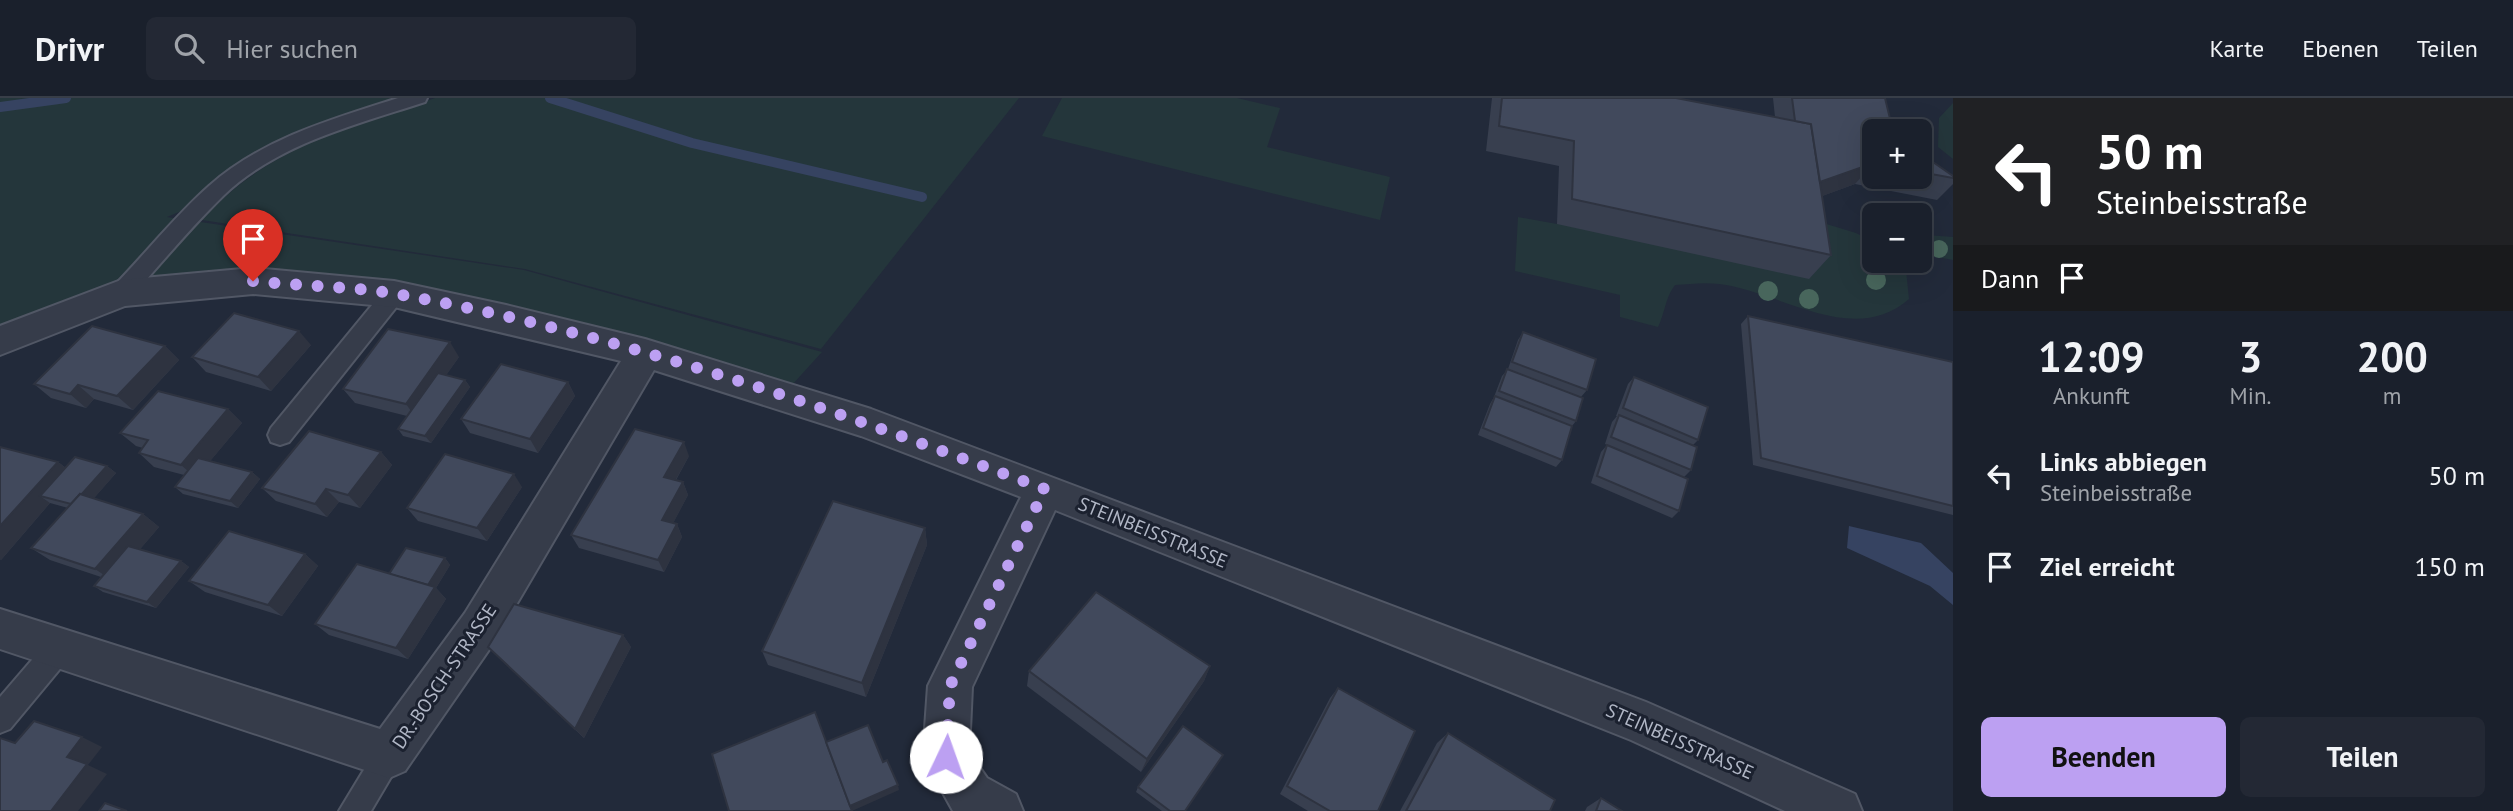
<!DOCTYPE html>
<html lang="de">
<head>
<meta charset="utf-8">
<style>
  body { margin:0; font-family:"PT Sans",sans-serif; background:#232834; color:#f1f3f6; height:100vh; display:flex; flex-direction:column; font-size:26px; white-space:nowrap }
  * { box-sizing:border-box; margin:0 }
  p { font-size:23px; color:#9fa3a9 }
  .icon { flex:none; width:38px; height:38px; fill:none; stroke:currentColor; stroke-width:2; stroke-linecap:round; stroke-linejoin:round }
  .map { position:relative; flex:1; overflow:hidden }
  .panel { display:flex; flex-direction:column; background:#1a202c; width:560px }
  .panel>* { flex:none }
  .hud { background:#202124; color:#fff; overflow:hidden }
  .buttons { position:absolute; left:1862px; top:21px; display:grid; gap:14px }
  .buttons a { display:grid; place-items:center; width:70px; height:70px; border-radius:10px; background:#1a202c; box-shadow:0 7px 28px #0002,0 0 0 2px #383e48; font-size:35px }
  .pin { position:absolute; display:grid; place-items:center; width:60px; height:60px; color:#fff; margin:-72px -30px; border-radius:50% 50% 50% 0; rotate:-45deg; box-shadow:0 0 7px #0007 }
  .pin .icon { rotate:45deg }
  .me { position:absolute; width:77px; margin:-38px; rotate:3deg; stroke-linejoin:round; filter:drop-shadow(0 0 5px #0008) }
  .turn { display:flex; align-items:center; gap:24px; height:147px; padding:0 28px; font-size:32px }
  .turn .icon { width:91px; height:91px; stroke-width:2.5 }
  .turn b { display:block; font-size:49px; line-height:60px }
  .then { display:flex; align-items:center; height:66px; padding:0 28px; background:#0003; gap:14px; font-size:26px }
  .eta { display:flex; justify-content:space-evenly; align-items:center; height:119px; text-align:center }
  .eta b { font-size:42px; font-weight:700; line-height:49px }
  .button { display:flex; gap:14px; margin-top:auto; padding:14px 28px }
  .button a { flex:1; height:80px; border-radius:10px; background:#bca0f2; color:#111; font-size:28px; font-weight:700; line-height:80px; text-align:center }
  .button a+a { background:#232834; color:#f1f3f6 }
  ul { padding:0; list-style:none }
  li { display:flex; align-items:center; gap:21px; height:91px; padding:0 28px }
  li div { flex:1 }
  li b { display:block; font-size:26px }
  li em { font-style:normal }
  header { display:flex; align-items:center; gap:42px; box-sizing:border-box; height:98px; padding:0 35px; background:#1a202c; border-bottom:2px solid #383e48 }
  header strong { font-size:33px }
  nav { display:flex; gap:38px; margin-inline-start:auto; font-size:24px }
  .search { width:490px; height:63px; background:#232834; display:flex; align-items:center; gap:18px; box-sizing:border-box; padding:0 24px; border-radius:10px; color:#9fa3a9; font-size:26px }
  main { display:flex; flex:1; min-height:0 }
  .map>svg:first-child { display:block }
</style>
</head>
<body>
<header>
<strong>Drivr</strong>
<div class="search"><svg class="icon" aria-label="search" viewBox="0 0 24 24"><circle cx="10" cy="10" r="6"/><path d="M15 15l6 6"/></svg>Hier suchen</div>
<nav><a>Karte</a><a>Ebenen</a><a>Teilen</a></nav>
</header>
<main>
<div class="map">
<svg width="1953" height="713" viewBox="0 0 1953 713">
  <rect width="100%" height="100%" fill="#222a3a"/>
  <g fill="#24363b">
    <polygon points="0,0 397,0 299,34 226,75 186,111 167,119 524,172 822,254 782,298 394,196 121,195 0,243"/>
    <path d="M 435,0 L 1019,0 L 821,251 L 525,171 L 202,122 C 267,49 346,31 435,0 Z"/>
    <polygon points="1062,0 1237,0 1280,10 1267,49 1390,79 1380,122 1042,38"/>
    <polygon points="1953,5 1953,61 1938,49 1939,20"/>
    <path d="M 1800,118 L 1856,135 L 1874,144 L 1874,163 L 1899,163 L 1906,172 L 1909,201 C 1853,250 1780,193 1719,186 C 1704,184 1690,186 1675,187 C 1665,200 1665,215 1658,229 L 1620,219 L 1620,197 L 1515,173 L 1518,119 L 1557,126 Z"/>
    <polygon points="1927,137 1953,139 1953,162 1937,159 1925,149"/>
  </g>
  <polygon fill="#364361" points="1849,428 1921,445 1953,475 1953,507 1930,488 1847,450"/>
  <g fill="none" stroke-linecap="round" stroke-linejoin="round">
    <g stroke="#364361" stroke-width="10">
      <polyline points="550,0 692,45 922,99"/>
      <polyline points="0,9 66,0"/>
    </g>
    <defs>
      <g id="service">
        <path d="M 398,0 L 427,0 L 425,4 C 355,27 277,46 223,98 C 190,130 160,167 129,201 L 113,201 L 110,195 L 113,189 C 145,156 175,118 209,88 C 262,41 332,21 398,0 Z"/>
        <polygon points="394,188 402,190 405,196 402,202 289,344 280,347 271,344 268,337 271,330 386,190"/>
        <polygon points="59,538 69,542 73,551 69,560 10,631 0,635 0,599 49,542"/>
        <polygon points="389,643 399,647 404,657 371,713 339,713 379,647"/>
      </g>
      <polygon id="minor" points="253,170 394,183 506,207 645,241 871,311 1646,604 1855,696 1862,713 1785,713 1631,642 1055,412 972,589 969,654 987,680 1016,696 1023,713 953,713 923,659 928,588 1021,399 861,338 654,272 495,543 405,673 389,680 0,551 0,511 380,631 465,515 621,263 394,209 253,196 125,208 0,257 0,228 121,182"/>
    </defs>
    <use href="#service" stroke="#515765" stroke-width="4"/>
    <use href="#minor" stroke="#515765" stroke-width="4"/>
    <use href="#service" fill="#363c4a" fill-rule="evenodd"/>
    <use href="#minor" fill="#363c4a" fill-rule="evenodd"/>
  </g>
  <g fill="#48665c">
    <circle cx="1939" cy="151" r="9"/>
    <circle cx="1876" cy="182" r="10"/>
    <circle cx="1768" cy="193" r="10"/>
    <circle cx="1809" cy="201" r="10"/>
  </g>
  <g fill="#383f4f">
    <polygon points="1492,0 1676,0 1775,19 1773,0 1885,0 1874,33 1874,79 1920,79 1920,55 1953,78 1953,86 1937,102 1855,86 1822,98 1831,157 1809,181 1557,126 1559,68 1486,53"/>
    <polygon points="1748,218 1953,264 1953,417 1753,367 1741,226"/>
    <polygon points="1523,234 1587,292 1581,299 1576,323 1572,328 1562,362 1556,369 1478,337 1490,306 1494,299 1502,278 1508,271 1518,242"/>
    <polygon points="311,247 271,293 206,274 192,259"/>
    <polygon points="165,248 179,262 133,312 94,301 86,310 51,300 34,286"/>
    <polygon points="459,259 446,277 465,282 470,289 431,345 403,338 398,331 407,318 355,305 343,291"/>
    <polygon points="1634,279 1698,342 1693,347 1691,372 1684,379 1679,413 1672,420 1591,385 1601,354 1607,347 1618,351 1605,346 1612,324 1617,318 1616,318 1628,286"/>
    <polygon points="568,284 575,298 538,355 470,335 461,321"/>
    <polygon points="228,311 242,325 210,363 252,374 260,381 238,410 183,396 175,389 184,377 154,369 139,355 143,350 136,348 120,335"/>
    <polygon points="0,349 58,364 66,370 107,368 116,375 93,401 143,416 159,429 140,451 181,463 189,469 156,510 103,494 94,488 101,479 50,462 31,450 68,410 50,405 1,462 0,461"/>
    <polygon points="381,354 392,367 360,410 339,404 327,419 276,403 262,390"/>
    <polygon points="689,358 676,382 683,384 688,397 673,425 677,426 682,439 664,474 579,450 571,437"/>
    <polygon points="522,389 487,443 418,423 407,410"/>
    <polygon points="925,430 927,447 866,599 768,567 762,553"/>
    <polygon points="305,456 318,468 282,518 205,494 189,483"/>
    <polygon points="445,460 450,467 436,490 446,501 408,561 329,537 315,526 389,476"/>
    <polygon points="623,537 631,549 584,640 488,549"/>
    <polygon points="1210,568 1204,583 1141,674 1027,588 1029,573"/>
    <polygon points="1338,590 1378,713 1308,713 1280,696 1330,600"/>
    <polygon points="1448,635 1550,713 1400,713 1437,645"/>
    <polygon points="1138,689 1186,713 1162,713 1136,694"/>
    <polygon points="1601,700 1622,713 1585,713 1587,709"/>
  </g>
  <g fill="#2e3340">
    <polygon points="1874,65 1855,86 1798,107 1816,86"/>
    <polygon points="299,233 311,247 271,293 258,279"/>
    <polygon points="450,244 459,259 416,320 406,306"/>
    <polygon points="165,248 179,262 133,312 117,298"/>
    <polygon points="465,282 470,289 431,345 425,338"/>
    <polygon points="568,284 575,298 538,355 530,341"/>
    <polygon points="78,287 94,301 86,310 70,296"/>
    <polygon points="228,311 242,325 196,380 181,367"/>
    <polygon points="684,344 689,358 670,392 664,379"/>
    <polygon points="381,354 392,367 360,410 348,397"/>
    <polygon points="58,364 75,377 40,398 50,405 1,462 0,461 0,428"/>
    <polygon points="107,368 116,375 82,414 72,407"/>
    <polygon points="252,374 260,381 238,410 230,403"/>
    <polygon points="514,376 522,389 487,443 477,430"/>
    <polygon points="683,384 688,397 668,435 662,422"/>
    <polygon points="326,391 339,404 327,419 315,406"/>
    <polygon points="143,416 159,429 113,483 95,471"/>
    <polygon points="677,426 682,439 664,474 658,462"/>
    <polygon points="925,430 927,447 866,599 862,585"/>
    <polygon points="305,456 318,468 282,518 268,507"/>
    <polygon points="445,460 450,467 436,490 446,501 408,561 396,550 426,490"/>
    <polygon points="181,463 189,469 156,510 147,504"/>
    <polygon points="623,537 631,549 584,640 575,631"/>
    <polygon points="1210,568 1204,583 1141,674 1147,661"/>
    <polygon points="82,639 102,649 88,667 107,676 78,713 51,713 67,659"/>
    <polygon points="898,687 899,692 852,713 850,708"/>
  </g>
  <g fill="#41495c" stroke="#2e3340" stroke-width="2">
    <polygon points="1502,0 1676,0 1811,26 1831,157 1572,101 1574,43 1499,28"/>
    <polygon points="1792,0 1885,0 1893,33 1874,33 1874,65 1820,84 1811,26 1795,23"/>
    <polygon points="1920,55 1953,78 1953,80 1920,74"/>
    <polygon points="234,215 299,233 258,279 192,259"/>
    <polygon points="1748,218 1953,264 1953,408 1761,360"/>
    <polygon points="92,228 165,248 117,298 78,287 70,296 34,286"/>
    <polygon points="388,231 450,244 406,306 343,291"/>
    <polygon points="1523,234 1596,261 1587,292 1512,264"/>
    <polygon points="501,266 568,284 530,341 461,321"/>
    <polygon points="1507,271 1583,300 1576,323 1499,293"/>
    <polygon points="438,275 465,282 425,338 398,331"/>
    <polygon points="1634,279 1708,309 1698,342 1623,310"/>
    <polygon points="158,293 228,311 181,367 139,355 148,342 120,335"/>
    <polygon points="1495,298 1572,328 1562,362 1483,330"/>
    <polygon points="1619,317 1697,349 1691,372 1611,339"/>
    <polygon points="635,331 684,344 664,379 683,384 662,422 677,426 658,462 571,437"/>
    <polygon points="309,333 381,354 348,397 326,391 315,406 262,390"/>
    <polygon points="1607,347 1688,381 1679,413 1597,378"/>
    <polygon points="0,349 58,364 0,428"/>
    <polygon points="445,356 514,376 477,430 407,410"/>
    <polygon points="75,359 107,368 81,397 80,396 71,406 40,398"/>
    <polygon points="198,360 252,374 230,403 175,389"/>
    <polygon points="80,396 143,416 95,471 31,450"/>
    <polygon points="833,403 925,430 862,585 762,553"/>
    <polygon points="229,433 305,456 268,507 189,483"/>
    <polygon points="128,448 181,463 147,504 94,488"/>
    <polygon points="406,450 445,460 428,487 389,476"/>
    <polygon points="357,466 435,489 396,550 315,526"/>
    <polygon points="1096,494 1210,568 1147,661 1029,573"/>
    <polygon points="514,506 623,537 575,631 488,549"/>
    <polygon points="1338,590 1415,633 1378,713 1330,713 1287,688"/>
    <polygon points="815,614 852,713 729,713 712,656"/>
    <polygon points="34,623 82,639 67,659 87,666 51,713 0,713 0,640 15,645"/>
    <polygon points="868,627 883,664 887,662 898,687 850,708 826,644"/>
    <polygon points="1183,628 1223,657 1185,713 1170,713 1138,689"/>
    <polygon points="1448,635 1555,702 1550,713 1406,713"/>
    <polygon points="1601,700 1622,713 1596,713"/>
    <polygon points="105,705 127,713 99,713"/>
  </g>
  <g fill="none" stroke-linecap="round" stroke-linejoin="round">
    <path stroke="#bca0f2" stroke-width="12" stroke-dasharray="0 21.6" d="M 253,183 C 300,188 349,188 396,196 C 619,235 834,312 1045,391 L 950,588 L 946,659"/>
  </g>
  <g text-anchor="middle" stroke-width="6" stroke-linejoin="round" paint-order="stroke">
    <g font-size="19" fill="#b1b7c6" stroke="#1b212f">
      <text transform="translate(1153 434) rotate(22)" y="7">STEINBEISSTRASSE</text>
      <text transform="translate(444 578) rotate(-56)" y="7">DR.-BOSCH-STRASSE</text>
      <text transform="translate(1680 643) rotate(24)" y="7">STEINBEISSTRASSE</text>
    </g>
  </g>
</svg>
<div class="buttons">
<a>+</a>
<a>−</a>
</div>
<div class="pin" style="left:253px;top:183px;background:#d93025"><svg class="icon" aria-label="arrive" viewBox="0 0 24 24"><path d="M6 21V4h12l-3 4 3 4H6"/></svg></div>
<svg class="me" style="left:946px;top:659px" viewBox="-20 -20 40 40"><circle r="19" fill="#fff"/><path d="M0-13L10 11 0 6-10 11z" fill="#bca0f2"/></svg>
</div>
<section class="panel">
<div class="hud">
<div class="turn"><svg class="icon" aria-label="left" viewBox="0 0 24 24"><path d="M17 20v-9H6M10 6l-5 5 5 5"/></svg><div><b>50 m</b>Steinbeisstraße</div></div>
<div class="then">Dann<svg class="icon" aria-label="arrive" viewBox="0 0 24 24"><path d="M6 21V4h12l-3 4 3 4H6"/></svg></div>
</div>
<div class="eta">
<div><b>12:09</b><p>Ankunft</p></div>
<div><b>3</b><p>Min.</p></div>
<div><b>200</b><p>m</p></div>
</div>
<ul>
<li><svg class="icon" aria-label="left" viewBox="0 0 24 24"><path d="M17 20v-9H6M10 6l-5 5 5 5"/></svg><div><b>Links abbiegen</b><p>Steinbeisstraße</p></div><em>50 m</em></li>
<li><svg class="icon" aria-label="arrive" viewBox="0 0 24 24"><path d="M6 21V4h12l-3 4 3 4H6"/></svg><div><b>Ziel erreicht</b></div><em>150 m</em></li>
</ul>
<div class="button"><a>Beenden</a><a>Teilen</a></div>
</section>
</main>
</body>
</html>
